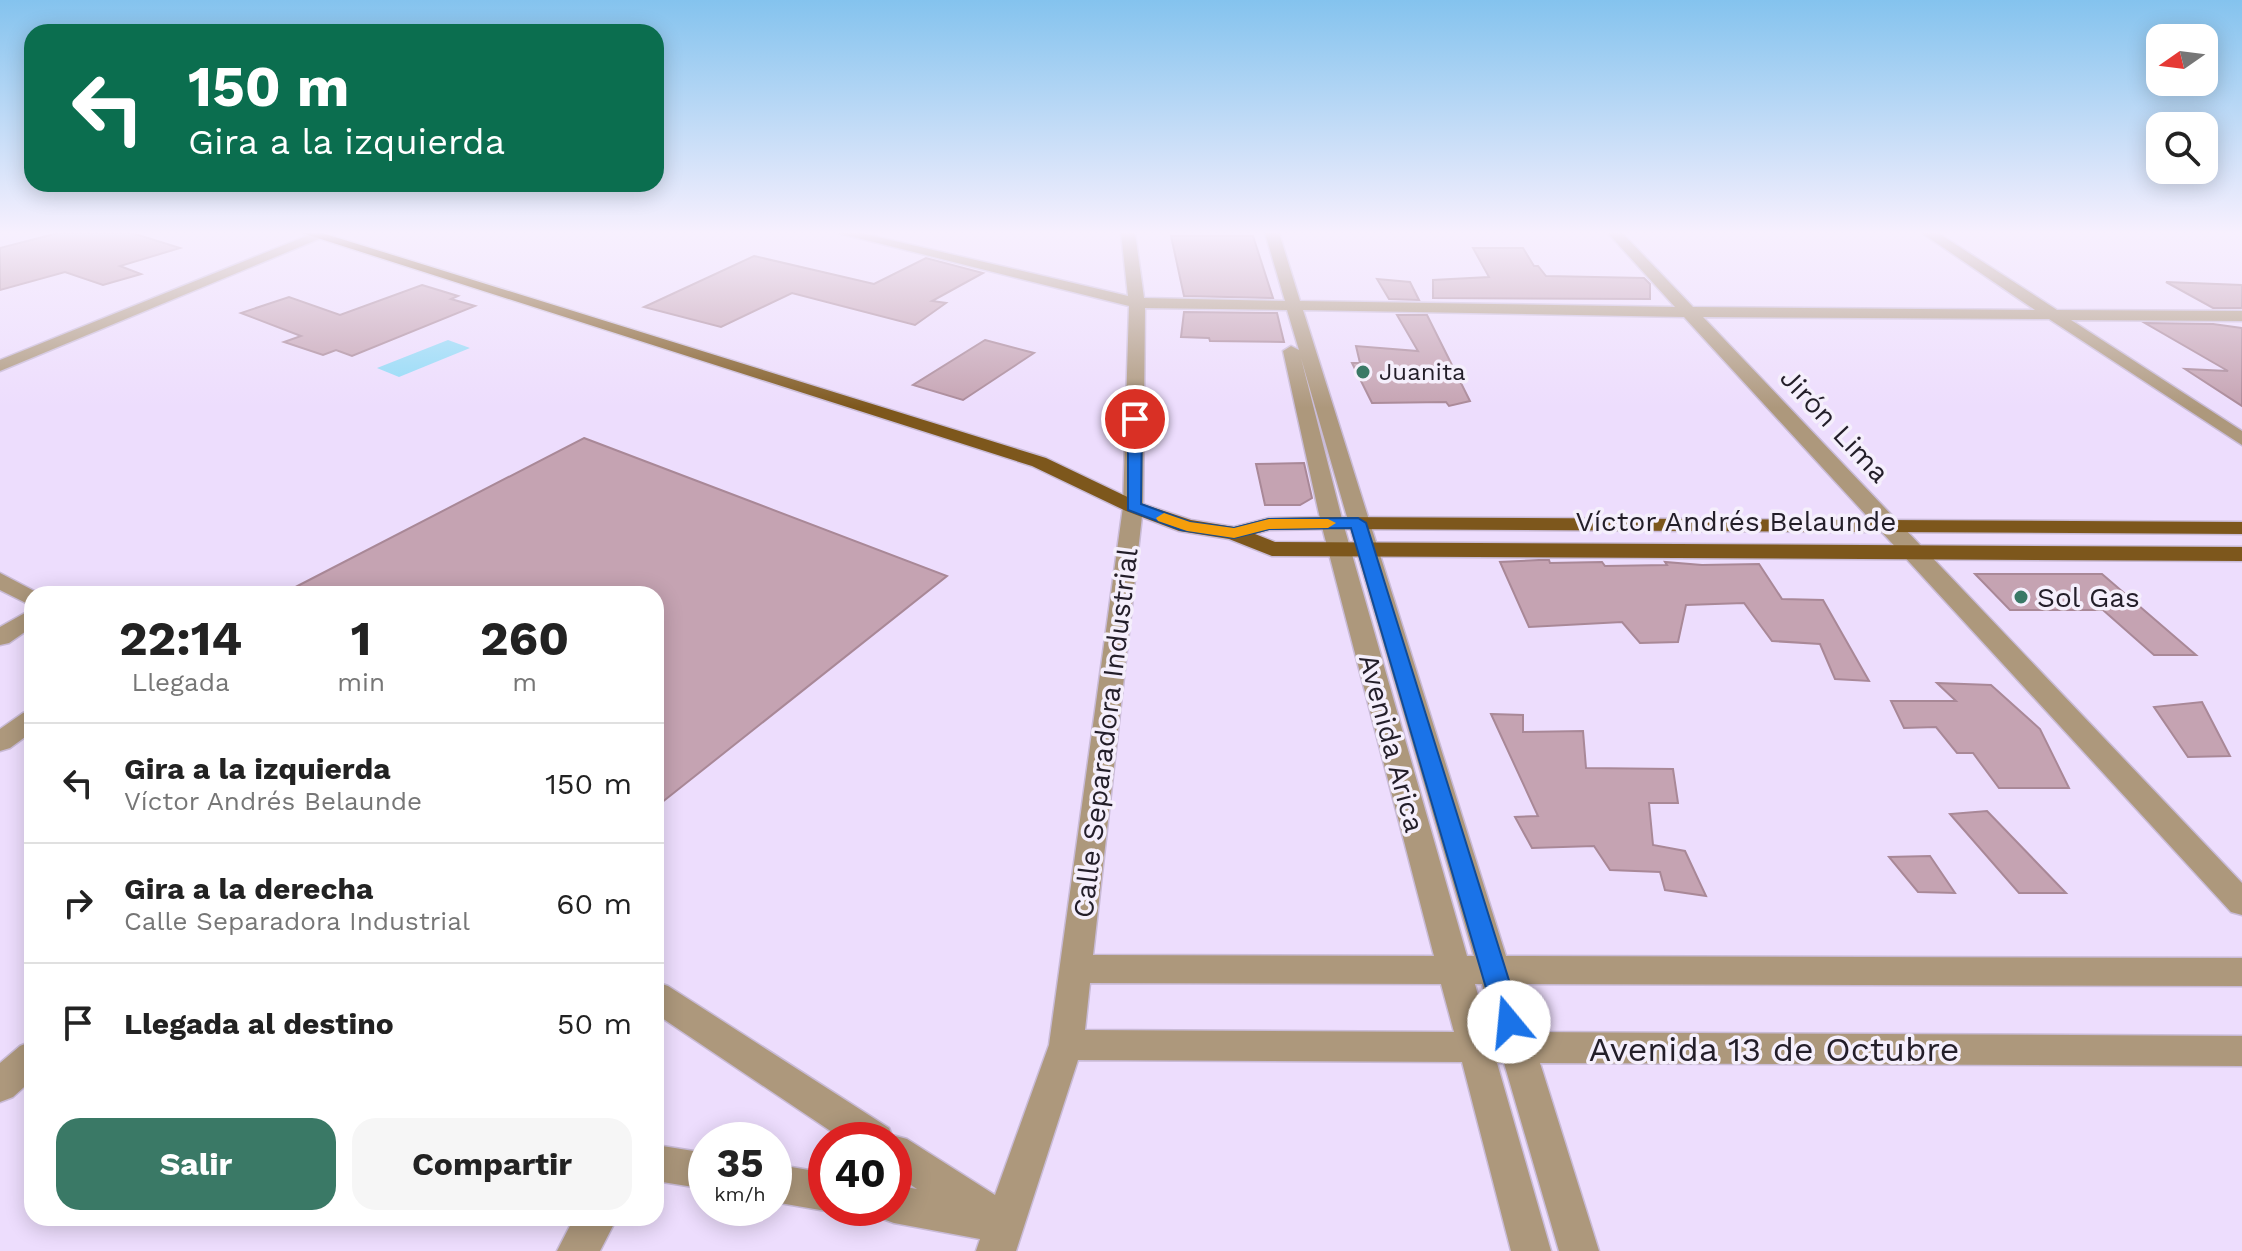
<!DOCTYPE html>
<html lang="es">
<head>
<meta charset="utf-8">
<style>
  body { margin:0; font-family:"Work Sans",sans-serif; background:#f6f6f6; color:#222; height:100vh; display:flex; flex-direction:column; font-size:30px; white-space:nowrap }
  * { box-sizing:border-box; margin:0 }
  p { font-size:26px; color:#767676 }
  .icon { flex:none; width:44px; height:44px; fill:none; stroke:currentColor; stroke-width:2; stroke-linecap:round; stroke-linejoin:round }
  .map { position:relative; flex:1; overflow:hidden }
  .panel { position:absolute; left:24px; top:586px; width:640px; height:640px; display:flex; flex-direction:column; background:#fff; border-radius:24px; box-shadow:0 4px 20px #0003 }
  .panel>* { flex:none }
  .top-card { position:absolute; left:24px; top:24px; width:640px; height:168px; border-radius:24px; box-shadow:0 4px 20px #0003; background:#0b6e4f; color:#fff; overflow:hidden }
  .needle { width:52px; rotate:256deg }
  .fabs { position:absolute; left:2146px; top:24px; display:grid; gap:16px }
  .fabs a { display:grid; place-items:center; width:72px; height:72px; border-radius:16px; background:#fff; box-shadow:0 4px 20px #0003; font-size:40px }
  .speed { position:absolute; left:688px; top:1122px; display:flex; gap:16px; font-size:40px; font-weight:700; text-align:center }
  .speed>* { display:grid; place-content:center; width:104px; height:104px; border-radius:50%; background:#fff; box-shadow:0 4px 20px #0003; line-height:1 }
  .speed small { font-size:20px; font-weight:400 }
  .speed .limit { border:12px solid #d22; background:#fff; color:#111 }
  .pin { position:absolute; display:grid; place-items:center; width:68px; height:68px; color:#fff; margin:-34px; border:4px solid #fff; border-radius:50%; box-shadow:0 2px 8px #0007 }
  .me { position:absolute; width:88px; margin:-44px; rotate:343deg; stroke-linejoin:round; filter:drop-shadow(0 0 6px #0008) }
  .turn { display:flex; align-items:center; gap:28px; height:168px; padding:0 32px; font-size:36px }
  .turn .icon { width:104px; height:104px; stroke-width:2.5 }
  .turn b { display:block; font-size:56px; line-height:68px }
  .eta { display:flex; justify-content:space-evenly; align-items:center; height:136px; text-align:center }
  .eta b { font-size:48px; font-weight:700; line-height:56px }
  .button { display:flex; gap:16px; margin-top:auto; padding:16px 32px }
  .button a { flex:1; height:92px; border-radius:24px; background:#3a7966; color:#fff; font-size:32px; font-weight:700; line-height:92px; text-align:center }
  .button a+a { background:#f6f6f6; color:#222 }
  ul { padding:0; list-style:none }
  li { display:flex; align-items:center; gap:24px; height:120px; padding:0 32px; border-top:2px solid #e0e0e0 }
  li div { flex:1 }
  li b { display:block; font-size:30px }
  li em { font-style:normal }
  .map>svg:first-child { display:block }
</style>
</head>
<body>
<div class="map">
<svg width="2242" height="1251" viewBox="0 0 2242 1251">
  <rect width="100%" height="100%" fill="#edddfd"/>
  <polygon fill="#8fdaf6" points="448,340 470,348 399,377 377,368"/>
  <g fill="#c5a3b2" stroke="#a98897" stroke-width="2">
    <polygon points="58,233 132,233 180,248 120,266 141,274 103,285 65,272 0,290 0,248"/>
    <polygon points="1171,236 1253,236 1273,298 1184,296"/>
    <polygon points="1473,248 1523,248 1534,266 1538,266 1546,276 1644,278 1650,284 1650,299 1433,298 1433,280 1489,277"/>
    <polygon points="754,256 874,284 926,258 983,273 932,301 946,303 915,325 792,293 721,327 644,307"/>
    <polygon points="1377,279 1410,282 1419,300 1389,299"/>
    <polygon points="2166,282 2242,285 2242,308 2213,308"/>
    <polygon points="422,285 458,296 451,299 475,306 352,356 336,350 323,355 284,342 301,336 241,313 289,297 340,315"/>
    <polygon points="1184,312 1277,313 1284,342 1210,341 1209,338 1181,337"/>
    <polygon points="1397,315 1427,315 1470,401 1449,406 1446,402 1372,403 1352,363 1360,363 1356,346 1418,351"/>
    <polygon points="2145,323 2213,324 2242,328 2242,406 2185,369 2228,371"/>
    <polygon points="985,340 1034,353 963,400 913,385"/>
    <polygon points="584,438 947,576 656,807 656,594 282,594"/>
    <polygon points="1304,463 1312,498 1300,505 1265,505 1256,464"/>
    <polygon points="1539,560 1549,560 1550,563 1602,562 1605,566 1667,565 1665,562 1702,565 1759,564 1782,599 1823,600 1869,681 1835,679 1820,644 1772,641 1744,603 1686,605 1678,642 1640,643 1622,622 1529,627 1500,562"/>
    <polygon points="1975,574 2102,574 2196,655 2154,655 2103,610 2010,610"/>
    <polygon points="1937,683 1991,685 2040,729 2069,788 1999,788 1973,753 1957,753 1936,727 1904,728 1891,701 1956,701"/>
    <polygon points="2202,702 2230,756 2188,757 2154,707"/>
    <polygon points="1491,714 1523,715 1523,732 1583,731 1586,768 1673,769 1678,803 1649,803 1653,845 1685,851 1706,896 1665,890 1660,872 1610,870 1594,846 1532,848 1515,817 1538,816"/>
    <polygon points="1987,811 2066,893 2019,893 1950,814"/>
    <polygon points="1930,856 1955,893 1918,892 1889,857"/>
  </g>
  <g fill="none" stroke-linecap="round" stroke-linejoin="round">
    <defs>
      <g id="minor">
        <polygon points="314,233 326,236 0,371 0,360"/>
        <path d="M 838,233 L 861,233 L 1128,296 L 1121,233 L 1135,233 L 1144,298 L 1285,301 L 1265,233 L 1279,233 L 1300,301 L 1675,307 L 1608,233 L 1622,233 L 1693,307 L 2035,310 L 1922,233 L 1938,233 L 2057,310 L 2242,311 L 2242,321 L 2071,320 L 2242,431 L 2242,445 L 2049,319 L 1703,317 L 2242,883 L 2242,915 L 2231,912 L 1684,317 L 1303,310 L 1506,956 L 2242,958 L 2242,986 L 1515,984 L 1530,1032 L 2242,1036 L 2242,1066 L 1540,1063 L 1599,1251 L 1559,1251 L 1504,1063 L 1497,1063 L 1551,1251 L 1511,1251 L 1462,1062 L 1078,1060 L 1016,1251 L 976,1251 L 980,1239 L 894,1223 L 880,1218 L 876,1208 L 894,1208 L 894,1185 L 917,1189 L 894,1174 L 894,1140 L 844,1140 L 656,1014 L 656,982 L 668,986 L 889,1128 L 892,1135 L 907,1139 L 995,1195 L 1049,1045 L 1123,507 L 1129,306 ZM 1145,308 L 1287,310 L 1299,350 L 1291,346 L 1283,351 L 1321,523 L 1434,956 L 1093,955 L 1143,507 ZM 1301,358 L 1474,956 L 1467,956 L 1343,523 ZM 1090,983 L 1441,984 L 1454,1032 L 1085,1030 ZM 1475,984 L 1482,984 L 1496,1032 L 1488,1032 Z"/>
        <polygon points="0,573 40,594 32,594 32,606 0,590"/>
        <polygon points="32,609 32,627 9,643 0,645 0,627"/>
        <polygon points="32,710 32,732 10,748 0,751 0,729 23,713"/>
        <polygon points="32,1041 32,1080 13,1097 0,1102 0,1063 20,1046"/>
        <polygon points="656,1145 706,1153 706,1189 656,1181"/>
        <polygon points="774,1164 826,1173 826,1208 833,1208 826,1211 774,1202"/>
        <polygon points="574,1218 617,1218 600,1251 557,1251"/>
      </g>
      <polygon id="major" points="302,233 322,233 1046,458 1140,503 1191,520 1234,527 1269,518 1332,517 2242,522 2242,534 1332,529 1269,530 1255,534 1275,542 2242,547 2242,561 1272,556 1229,539 1179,531 1126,511 1032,466"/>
    </defs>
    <use href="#minor" stroke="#c9bbd7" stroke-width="3"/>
    <use href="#major" stroke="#c9bbd7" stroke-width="3"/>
    <use href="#minor" fill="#ad987c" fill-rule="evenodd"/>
    <use href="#major" fill="#7d571c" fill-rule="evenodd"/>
  </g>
  <linearGradient id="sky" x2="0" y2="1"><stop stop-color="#84c3ee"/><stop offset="0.57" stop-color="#f7f0fe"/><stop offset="1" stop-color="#f7f0fe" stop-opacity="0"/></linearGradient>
  <rect width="2242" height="408" fill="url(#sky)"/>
  <polygon fill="#1a73e8" stroke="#114b97" stroke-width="2" points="1135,415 1142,419 1141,504 1190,522 1234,528 1269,519 1358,518 1366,523 1522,1022 1518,1030 1509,1033 1499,1030 1496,1022 1351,528 1269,529 1234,538 1181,530 1128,510 1128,419"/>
  <polygon fill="#f59e0b" points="1164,513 1190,522 1234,528 1269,519 1328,519 1336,523 1328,528 1269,529 1234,538 1187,531 1158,521 1156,518"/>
  <g fill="#3a7966" stroke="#f5effc" stroke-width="3">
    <circle cx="1363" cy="372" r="8"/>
    <circle cx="2021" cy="597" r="8"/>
  </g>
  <g text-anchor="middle" stroke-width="7" stroke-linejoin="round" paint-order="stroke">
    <g font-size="24" fill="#231e29" stroke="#f5effc" text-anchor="start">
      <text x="1379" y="380">Juanita</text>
    </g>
    <g font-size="28" fill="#231e29" stroke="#f5effc">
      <text transform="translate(1835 425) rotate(47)" y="10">Jirón Lima</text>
      <text x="1736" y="531">Víctor Andrés Belaunde</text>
      <text transform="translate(1105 733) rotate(-83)" y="10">Calle Separadora Industrial</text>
      <text transform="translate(1392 743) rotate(75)" y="10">Avenida Arica</text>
    </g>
    <g font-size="28" fill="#231e29" stroke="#f5effc" text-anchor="start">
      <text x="2037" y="607">Sol Gas</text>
    </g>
    <g font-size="34" fill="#231e29" stroke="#f5effc">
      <text x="1774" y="1061">Avenida 13 de Octubre</text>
    </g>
  </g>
</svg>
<div class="fabs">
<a><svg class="needle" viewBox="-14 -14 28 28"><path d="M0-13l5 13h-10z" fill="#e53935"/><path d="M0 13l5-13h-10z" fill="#767676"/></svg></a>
<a><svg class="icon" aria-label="search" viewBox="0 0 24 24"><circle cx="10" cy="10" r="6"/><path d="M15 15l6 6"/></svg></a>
</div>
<div class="speed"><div>35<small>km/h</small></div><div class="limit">40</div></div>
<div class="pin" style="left:1135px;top:419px;background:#d93025"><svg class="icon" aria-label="arrive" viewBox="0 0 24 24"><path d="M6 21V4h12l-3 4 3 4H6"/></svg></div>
<svg class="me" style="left:1509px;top:1022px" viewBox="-20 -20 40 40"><circle r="19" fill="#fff"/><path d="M0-13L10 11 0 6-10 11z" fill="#1a73e8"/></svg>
<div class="top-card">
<div class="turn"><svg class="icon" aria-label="left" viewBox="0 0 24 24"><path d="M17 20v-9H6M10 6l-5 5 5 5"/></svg><div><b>150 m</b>Gira a la izquierda</div></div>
</div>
<section class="panel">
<div class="eta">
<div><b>22:14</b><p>Llegada</p></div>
<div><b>1</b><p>min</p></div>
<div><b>260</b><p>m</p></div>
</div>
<ul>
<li><svg class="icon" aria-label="left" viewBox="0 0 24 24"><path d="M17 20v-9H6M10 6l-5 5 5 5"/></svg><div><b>Gira a la izquierda</b><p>Víctor Andrés Belaunde</p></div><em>150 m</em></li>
<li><svg class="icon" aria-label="right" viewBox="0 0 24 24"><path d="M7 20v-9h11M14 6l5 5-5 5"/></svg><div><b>Gira a la derecha</b><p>Calle Separadora Industrial</p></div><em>60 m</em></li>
<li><svg class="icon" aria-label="arrive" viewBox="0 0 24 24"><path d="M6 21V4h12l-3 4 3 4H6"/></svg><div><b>Llegada al destino</b></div><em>50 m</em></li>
</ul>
<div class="button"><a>Salir</a><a>Compartir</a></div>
</section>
</div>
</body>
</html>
